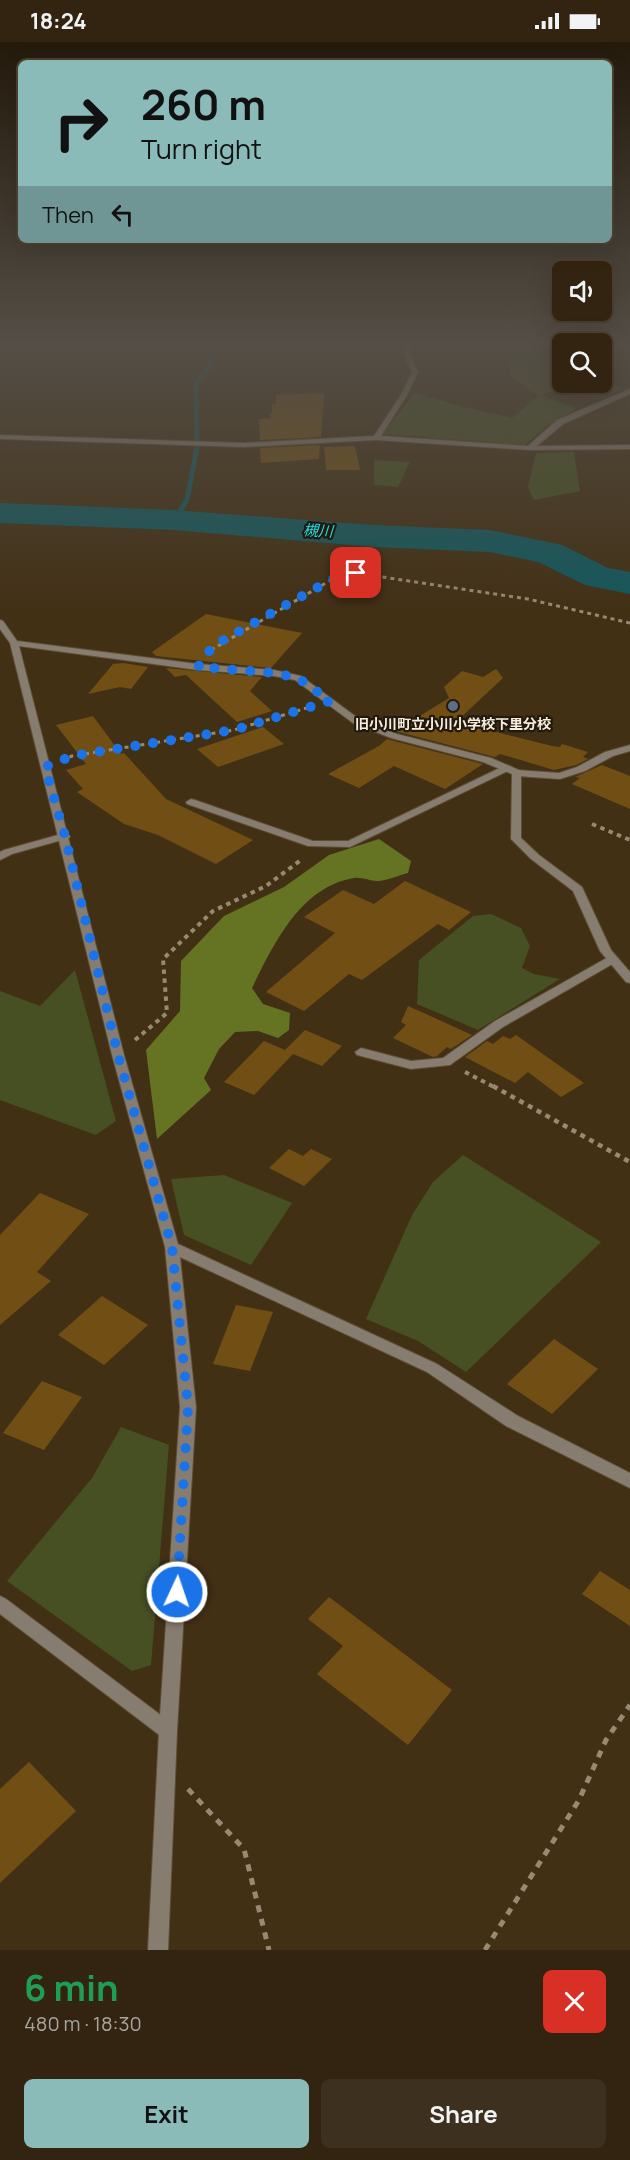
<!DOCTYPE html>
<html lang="en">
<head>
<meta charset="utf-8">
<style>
  body { margin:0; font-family:Manrope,"Noto Sans JP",sans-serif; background:#3d301e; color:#f1f3f6; height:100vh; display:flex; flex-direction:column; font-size:22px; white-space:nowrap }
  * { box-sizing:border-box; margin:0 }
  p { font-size:20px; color:#a8a49f }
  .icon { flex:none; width:33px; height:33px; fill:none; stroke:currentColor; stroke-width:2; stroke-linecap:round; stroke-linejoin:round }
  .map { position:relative; height:1908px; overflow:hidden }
  .panel { display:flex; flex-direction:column; background:#322410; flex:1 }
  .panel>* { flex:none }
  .guide { position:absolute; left:18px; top:18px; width:594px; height:183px; border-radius:9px; box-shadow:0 6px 24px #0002,0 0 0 2px #4d4130; background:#8bbbb9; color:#111; overflow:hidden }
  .buttons { position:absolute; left:552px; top:219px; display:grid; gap:12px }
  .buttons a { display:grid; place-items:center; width:60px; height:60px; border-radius:9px; background:#322410; box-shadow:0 6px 24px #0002,0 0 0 2px #4d4130; font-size:30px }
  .pin { position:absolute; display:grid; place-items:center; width:51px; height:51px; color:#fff; margin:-26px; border-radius:12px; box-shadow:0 3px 9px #0006 }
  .me { position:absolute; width:66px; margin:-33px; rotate:3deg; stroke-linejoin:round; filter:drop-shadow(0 0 4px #0008) }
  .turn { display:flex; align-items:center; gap:21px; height:126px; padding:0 24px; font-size:27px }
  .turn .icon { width:78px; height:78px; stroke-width:2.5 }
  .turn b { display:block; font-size:42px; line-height:51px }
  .then { display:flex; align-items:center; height:57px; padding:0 24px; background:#0003; gap:12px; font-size:22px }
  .round { display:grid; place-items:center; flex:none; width:63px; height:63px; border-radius:9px; background:#3d301e }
  .headline { display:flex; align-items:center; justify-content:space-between; height:102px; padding:0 24px }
  h1 { font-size:36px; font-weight:700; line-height:45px; color:#1e9e55 }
  .button { display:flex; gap:12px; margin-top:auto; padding:12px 24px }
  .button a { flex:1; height:69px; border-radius:9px; background:#8bbbb9; color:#111; font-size:24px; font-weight:700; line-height:69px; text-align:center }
  .button a+a { background:#3d301e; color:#f1f3f6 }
  .status { display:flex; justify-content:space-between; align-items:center; height:42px; padding:0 30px; background:#322410; direction:ltr }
  .status svg { height:16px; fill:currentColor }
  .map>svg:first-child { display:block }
</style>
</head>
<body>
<div class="status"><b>18:24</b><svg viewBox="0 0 49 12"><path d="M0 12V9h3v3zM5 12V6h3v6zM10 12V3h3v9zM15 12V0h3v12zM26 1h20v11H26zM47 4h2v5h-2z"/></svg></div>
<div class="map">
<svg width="630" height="1908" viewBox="0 0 630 1908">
  <rect width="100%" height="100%" fill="#423015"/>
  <g fill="#465022">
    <polygon points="539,309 542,316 562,318 562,340 602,340 602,339 624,347 608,352 580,342 540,353 577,366 548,383 525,403 382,392 415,351 472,367 512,376 538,354 510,333 511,313"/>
    <polygon points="574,410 580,449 534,458 528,445 536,411"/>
    <polygon points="374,418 410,420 398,445 374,443"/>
    <polygon points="491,872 521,886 530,904 522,926 534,932 560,937 478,988 417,962 419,918 473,874"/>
    <polygon points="75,928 116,1079 96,1093 0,1058 0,949 40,964"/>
    <polygon points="463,1113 601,1200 466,1330 418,1299 366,1277 412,1173 433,1140"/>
    <polygon points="224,1133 292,1161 251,1223 184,1193 171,1137"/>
    <polygon points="121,1385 169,1403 151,1623 132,1629 7,1539 92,1436"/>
  </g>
  <path fill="#647423" d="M 379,797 L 411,819 L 408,831 C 399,833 387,839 377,839 C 370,839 362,835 354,836 C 300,845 274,902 252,946 L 263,962 L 290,971 L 289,988 L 278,996 L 258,989 L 235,990 L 219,1007 L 204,1036 L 211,1048 L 157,1097 L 146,1008 L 180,969 L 181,919 L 224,874 L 284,845 L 329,813 Z"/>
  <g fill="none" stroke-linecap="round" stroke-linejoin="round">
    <polyline stroke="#14575c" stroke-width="5" points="174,478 187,458 197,405 196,341 210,325 215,303"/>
    <polygon fill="#14575c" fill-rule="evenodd" points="0,461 174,468 374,483 490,488 562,503 608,526 630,530 630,552 585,543 538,520 490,510 374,505 174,488 0,481"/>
  </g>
  <g fill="#714f14">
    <polygon points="324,351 321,395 260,398 259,377 271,376 269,371 272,371 272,362 276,362 276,353"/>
    <polygon points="320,403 319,417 261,421 260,406"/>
    <polygon points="355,404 360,428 326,428 324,405"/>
    <polygon points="206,572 302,591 271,626 156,614 152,610"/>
    <polygon points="123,621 148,625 131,647 120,645 88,652 113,622"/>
    <polygon points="166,626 262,635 250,649 272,669 237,680 186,633 175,635"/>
    <polygon points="496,627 503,636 456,680 552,704 560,705 562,702 588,710 583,715 588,717 576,723 554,728 500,712 495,715 395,689 449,656 444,645 462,629 483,635"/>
    <polygon points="93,674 121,712 124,711 166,757 253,798 216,822 158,793 124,782 77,750 83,747 66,728 86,722 56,683"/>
    <polygon points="263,685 284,702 218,725 197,707"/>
    <polygon points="387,697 390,698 483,722 445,747 394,724 359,746 328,732 379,704"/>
    <polygon points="602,723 630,734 630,767 572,742 580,736 575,735"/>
    <polygon points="405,839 471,870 449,888 438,882 362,938 349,932 304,969 266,950 335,891 304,875 343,848 374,862"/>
    <polygon points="408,964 426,972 472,993 451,1007 447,1005 437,1014 433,1015 393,996 406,983 401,980"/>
    <polygon points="305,988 342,1004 322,1024 293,1012 254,1053 224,1040 264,999 285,1008"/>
    <polygon points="516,993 584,1041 561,1055 528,1030 515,1041 465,1015 487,999 493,1002 503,994 510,997"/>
    <polygon points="289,1107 303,1114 311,1107 332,1117 304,1144 269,1126"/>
    <polygon points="40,1151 89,1172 37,1230 51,1239 0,1283 0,1193"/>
    <polygon points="102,1254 148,1283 104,1323 58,1293"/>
    <polygon points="236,1263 273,1270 250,1329 213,1322"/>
    <polygon points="554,1297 598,1327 552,1372 507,1342"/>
    <polygon points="42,1339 82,1355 44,1408 3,1391"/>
    <polygon points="600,1529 630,1548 630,1584 582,1552"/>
    <polygon points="329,1555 452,1648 408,1703 317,1632 343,1604 308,1577"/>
    <polygon points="29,1720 76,1769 0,1841 0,1747"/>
  </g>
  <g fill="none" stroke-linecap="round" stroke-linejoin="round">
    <defs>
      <g id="service">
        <polygon points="630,703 630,709 613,714 585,729 560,737 517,734 512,731 517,728 559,731 577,725 605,710"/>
        <polygon points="506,723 510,724 510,728 350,805 308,804 187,762 186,760 191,757 195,758 313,799 348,799"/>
        <polygon points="65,791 70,794 69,796 12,812 0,818 0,810 4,808"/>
        <polygon points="612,913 618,917 616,920 503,985 450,1023 411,1027 357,1013 355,1010 361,1006 411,1019 443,1016 495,979"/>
        <polygon points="0,1554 6,1557 174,1683 177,1689 174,1695 168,1698 162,1695 0,1572"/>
      </g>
      <g id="minor">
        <polygon points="404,303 410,303 410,312 418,330 407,353 381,394 528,404 557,378 630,347 630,352 563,382 537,404 630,403 630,407 530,408 376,398 244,405 0,397 0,393 244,401 374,394 401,353 412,330 404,312"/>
        <polygon points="0,578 3,579 17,599 198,622 274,628 301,634 359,677 397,692 491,716 521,729 521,796 539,813 582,845 611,908 630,930 630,941 626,940 600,909 573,849 531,817 511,797 512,732 483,720 391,696 353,681 295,638 274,634 198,628 19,604 124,1013 178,1202 437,1322 518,1374 630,1431 630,1446 506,1384 427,1330 180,1215 196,1365 177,1689 168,1908 148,1908 159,1689 180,1365 165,1205 112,1013 10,601 0,587"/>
      </g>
    </defs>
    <use href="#service" stroke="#5f4e35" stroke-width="2"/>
    <use href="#minor" stroke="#5f4e35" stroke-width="2"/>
    <g stroke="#988973" stroke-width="3" stroke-dasharray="4 4" stroke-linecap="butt">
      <polyline points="211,608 338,534 356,531 528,557 630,581"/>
      <polyline points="62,718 72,714 234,688 310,665"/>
    </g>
    <g stroke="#988973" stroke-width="4" stroke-dasharray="4.5 4.5" stroke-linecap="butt">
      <polyline points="592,782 630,798"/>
      <polyline points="135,998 167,971 163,917 213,869 266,844 301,818"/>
      <polyline points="465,1030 496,1046"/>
    </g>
    <polyline stroke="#988973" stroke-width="4.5" stroke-dasharray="5 5" stroke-linecap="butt" points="493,1044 630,1120"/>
    <g stroke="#988973" stroke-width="5" stroke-dasharray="7 7" stroke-linecap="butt">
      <polyline points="188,1747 244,1807 269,1908"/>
      <polyline points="485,1908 579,1758 606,1698 630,1663"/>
    </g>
    <use href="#service" fill="#867c70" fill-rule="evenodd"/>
    <use href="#minor" fill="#867c70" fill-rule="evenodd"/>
  </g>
  <linearGradient id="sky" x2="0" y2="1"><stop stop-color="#241a0c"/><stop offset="0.53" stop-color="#544e46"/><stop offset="1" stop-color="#544e46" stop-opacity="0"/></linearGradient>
  <rect width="630" height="570" fill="url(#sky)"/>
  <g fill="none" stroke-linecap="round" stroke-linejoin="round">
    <polyline stroke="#1a73e8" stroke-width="10" stroke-dasharray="0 18" points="177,1550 188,1365 172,1205 118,1013 65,794 45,725 72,714 234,688 330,659 298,636 274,631 198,625 213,604 338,534 356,531"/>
  </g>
  <circle fill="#5c6f8a" stroke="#221a0e" stroke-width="2" cx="453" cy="664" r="6"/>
  <g text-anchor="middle" stroke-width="4.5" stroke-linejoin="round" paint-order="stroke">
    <g font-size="14" font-weight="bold" fill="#f8eddd" stroke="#221a0e">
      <text x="453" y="687">旧小川町立小川小学校下里分校</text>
    </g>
    <g font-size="15" font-style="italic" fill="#1edfec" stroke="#221a0e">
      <text transform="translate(318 489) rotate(3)" y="5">槻川</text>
    </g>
  </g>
</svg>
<div class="buttons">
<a><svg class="icon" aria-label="sound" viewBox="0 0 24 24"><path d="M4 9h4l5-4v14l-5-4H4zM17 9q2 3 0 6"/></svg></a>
<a><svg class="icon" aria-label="search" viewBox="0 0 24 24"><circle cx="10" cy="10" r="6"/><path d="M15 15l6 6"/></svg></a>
</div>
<div class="pin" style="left:356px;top:531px;background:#d93025"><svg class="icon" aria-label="arrive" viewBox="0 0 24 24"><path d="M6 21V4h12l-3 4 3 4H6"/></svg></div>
<svg class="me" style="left:177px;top:1550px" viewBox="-20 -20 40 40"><circle r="17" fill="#1a73e8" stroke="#fff" stroke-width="3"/><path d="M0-11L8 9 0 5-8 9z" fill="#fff"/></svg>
<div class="guide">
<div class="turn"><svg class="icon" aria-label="right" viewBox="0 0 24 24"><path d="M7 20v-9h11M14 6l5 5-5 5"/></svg><div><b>260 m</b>Turn right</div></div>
<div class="then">Then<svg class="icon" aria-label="left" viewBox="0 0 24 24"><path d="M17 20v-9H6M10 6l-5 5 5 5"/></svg></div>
</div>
</div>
<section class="panel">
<div class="headline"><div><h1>6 min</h1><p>480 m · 18:30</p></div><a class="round" style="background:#d93025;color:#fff"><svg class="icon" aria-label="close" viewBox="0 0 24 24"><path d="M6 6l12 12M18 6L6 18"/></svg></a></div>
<div class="button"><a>Exit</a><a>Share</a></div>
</section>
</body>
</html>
